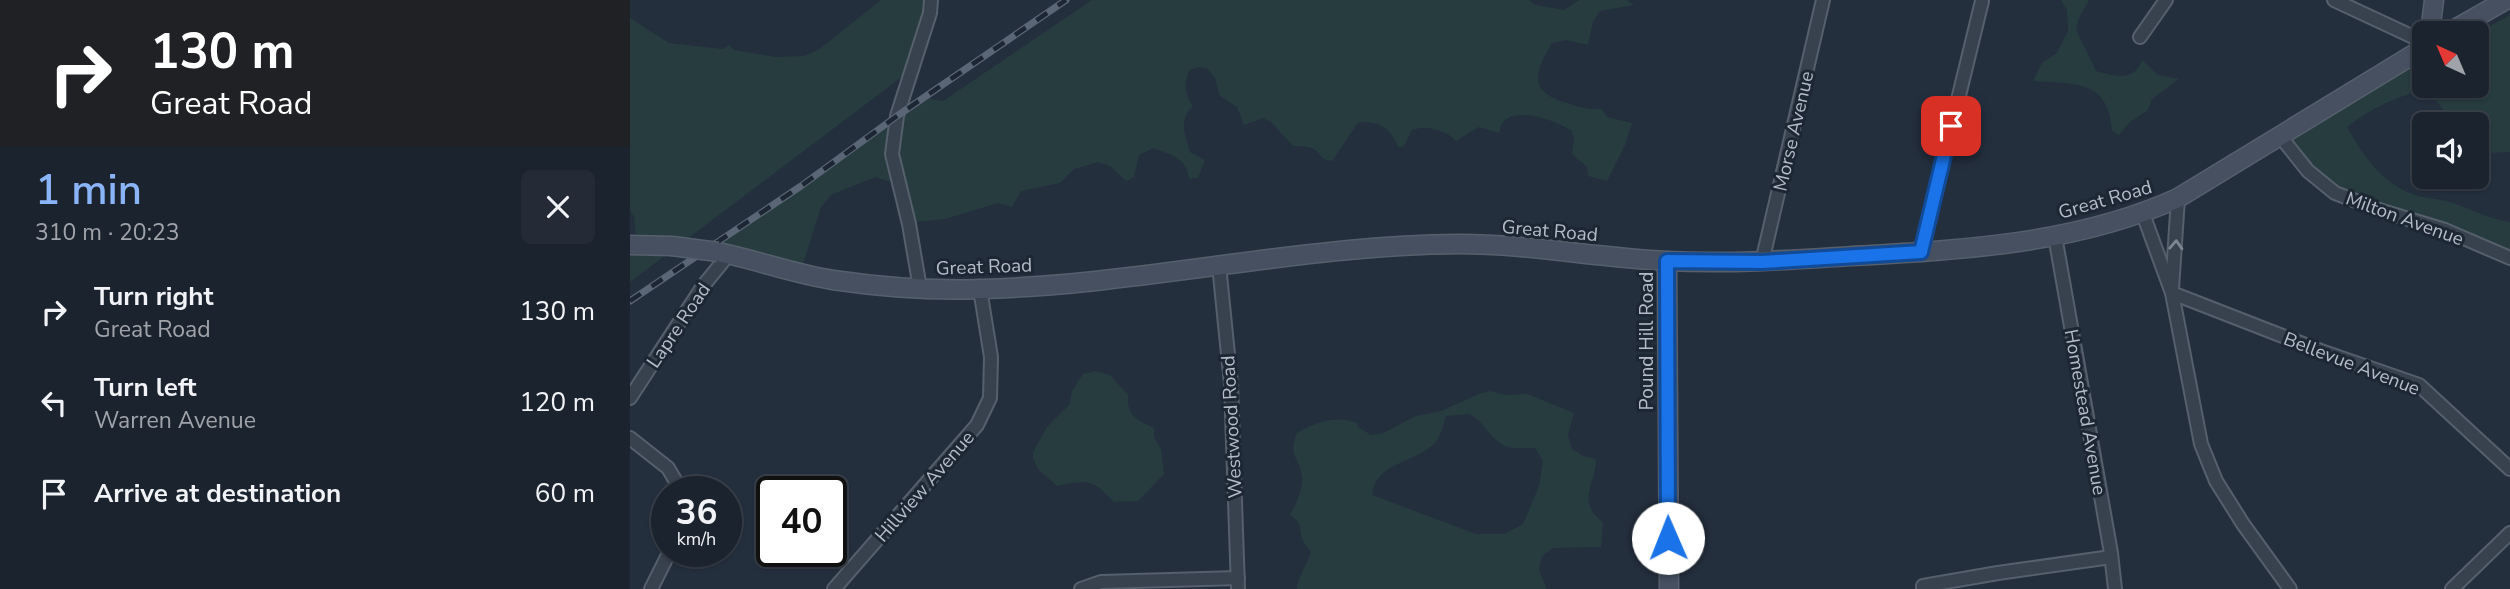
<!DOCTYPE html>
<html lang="en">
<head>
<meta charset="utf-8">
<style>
  body { margin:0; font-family:"Nunito Sans",sans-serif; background:#242b36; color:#f1f3f6; height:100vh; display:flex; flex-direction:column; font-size:26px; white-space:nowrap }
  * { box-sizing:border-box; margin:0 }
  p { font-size:23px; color:#a0a4aa }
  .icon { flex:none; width:38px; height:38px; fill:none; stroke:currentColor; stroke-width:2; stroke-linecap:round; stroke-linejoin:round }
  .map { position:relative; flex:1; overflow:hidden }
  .sheet { display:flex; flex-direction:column; background:#1b232e; width:630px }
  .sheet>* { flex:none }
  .hud { background:#202124; color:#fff; overflow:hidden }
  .needle { width:46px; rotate:316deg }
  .buttons { position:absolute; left:1782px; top:21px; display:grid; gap:14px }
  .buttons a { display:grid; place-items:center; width:77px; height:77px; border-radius:10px; background:#1b232e; box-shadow:0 2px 5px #0004,0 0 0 2px #39404a; font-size:35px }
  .speed { position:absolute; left:21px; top:476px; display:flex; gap:14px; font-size:35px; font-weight:700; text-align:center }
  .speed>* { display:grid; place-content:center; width:91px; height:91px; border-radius:50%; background:#1b232e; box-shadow:0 2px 5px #0004,0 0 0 2px #39404a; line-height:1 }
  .speed small { font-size:18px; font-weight:400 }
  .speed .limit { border:4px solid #111; border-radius:10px; background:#fff; color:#111 }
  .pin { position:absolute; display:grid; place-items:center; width:60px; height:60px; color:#fff; margin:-30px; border-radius:14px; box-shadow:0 4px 10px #0006 }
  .me { position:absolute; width:77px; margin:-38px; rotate:359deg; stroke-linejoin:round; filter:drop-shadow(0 0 5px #0008) }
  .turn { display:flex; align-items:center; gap:24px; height:147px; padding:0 35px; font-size:32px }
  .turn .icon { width:91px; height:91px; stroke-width:2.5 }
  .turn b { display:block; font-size:49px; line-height:60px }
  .round { display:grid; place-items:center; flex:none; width:74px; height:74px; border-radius:10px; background:#242b36 }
  .overview { display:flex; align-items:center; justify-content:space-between; height:119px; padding:0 35px }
  h1 { font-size:42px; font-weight:600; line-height:52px; color:#8ab4f8 }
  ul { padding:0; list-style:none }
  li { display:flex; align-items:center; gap:21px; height:91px; padding:0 35px }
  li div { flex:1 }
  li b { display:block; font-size:26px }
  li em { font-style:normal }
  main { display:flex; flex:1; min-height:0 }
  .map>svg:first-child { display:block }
</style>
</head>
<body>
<main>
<section class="sheet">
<div class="hud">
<div class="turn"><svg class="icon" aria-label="right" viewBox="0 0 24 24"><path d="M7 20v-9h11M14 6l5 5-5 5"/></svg><div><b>130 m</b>Great Road</div></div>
</div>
<div class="overview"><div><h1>1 min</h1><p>310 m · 20:23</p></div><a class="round"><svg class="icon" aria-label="close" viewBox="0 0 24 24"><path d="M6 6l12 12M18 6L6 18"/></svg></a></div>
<ul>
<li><svg class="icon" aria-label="right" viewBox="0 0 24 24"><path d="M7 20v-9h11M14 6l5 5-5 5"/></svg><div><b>Turn right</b><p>Great Road</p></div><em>130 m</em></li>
<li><svg class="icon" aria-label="left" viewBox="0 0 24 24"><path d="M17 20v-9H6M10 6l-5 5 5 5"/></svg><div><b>Turn left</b><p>Warren Avenue</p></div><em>120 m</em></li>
<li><svg class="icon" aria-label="arrive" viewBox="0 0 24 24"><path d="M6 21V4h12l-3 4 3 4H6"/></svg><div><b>Arrive at destination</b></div><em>60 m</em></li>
</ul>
</section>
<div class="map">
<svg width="1880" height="589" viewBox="0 0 1880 589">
  <rect width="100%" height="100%" fill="#242f3e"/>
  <g fill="#263c3f" fill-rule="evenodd">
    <polygon points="251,0 297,0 286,48 277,73 0,282 0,251 7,249 4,216 0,210 0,18 39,43 93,49 99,45 104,50 145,57 174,56 188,50"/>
    <path d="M 462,0 L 899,0 L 906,5 L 934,10 L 949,0 L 997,0 L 1004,5 L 970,11 L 963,21 L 958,45 L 936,40 L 922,43 C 902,76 900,93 940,104 C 951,108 960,110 972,109 L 977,117 L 1002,123 L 995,145 L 977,181 L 958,176 L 957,167 L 942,154 L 944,138 L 941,130 C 926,121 887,106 873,122 C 871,125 870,129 869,133 L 849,127 L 826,141 C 816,130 797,125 782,130 L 774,146 L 769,148 C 761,129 749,119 728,123 L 702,161 L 693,159 C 685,146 678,146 663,146 L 641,122 L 633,118 L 614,125 L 607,107 L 590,96 L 585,78 L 578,69 L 568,67 L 560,70 C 553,82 555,95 563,106 C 548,120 555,134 560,152 L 575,160 L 568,178 L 559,179 C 557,158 541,155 523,148 L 509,155 L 504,177 L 496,181 L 480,166 L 468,162 L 444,169 L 430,183 L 391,191 L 382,207 L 368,203 L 315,219 L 285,222 L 271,185 L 245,177 L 201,195 L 191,207 L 169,276 L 79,253 L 297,98 L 313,101 Z"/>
    <path d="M 1431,0 L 1459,0 L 1448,20 L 1446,30 L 1466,71 C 1484,76 1504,83 1512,60 L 1528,75 L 1549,79 L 1522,99 L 1518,110 L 1500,122 L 1489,135 L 1482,131 C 1479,79 1444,84 1403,81 L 1412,63 L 1427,53 L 1438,31 L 1437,10 Z"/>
    <path d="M 1880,15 L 1880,152 L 1859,153 L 1847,146 L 1846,124 L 1825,124 L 1796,88 C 1768,97 1740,108 1717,127 C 1733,155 1749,180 1780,193 C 1793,199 1809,198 1823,203 C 1843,210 1859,219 1880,222 L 1880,256 L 1701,191 L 1655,136 L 1789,55 L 1794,63 L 1794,86 L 1846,86 L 1846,34 Z"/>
    <path d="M 465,371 L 480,375 L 498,395 C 497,417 506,419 524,428 L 524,437 L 531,449 L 534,474 L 508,501 L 484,502 C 463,479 457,480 427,486 L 409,470 L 403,458 L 403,452 L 417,427 L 440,404 L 442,391 L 453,374 Z"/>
    <path d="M 860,391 L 876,395 L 898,394 L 944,413 L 938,435 L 942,449 L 953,456 L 966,459 C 966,485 945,501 973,522 L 971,547 L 923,548 L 912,556 L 909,570 L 917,589 L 667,589 C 668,576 677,565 681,552 C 677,547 672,541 671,535 C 670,525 670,522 660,515 C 666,504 673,490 672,477 C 670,457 657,457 667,433 C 686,422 706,415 727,423 L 728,427 L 741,435 L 753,433 L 786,416 L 811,411 L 849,394 ZM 839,414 C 853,420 859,437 872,444 C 881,450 895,448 905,448 L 913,461 L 909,486 L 893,524 L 874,534 L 846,534 L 742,495 C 745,462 786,463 805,443 C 811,436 813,425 816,416 Z"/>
  </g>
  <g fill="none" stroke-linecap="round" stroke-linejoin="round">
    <defs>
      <g id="street">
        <polyline points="1704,0 1794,42"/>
        <polyline points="1510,37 1536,0"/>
        <polyline points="1650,136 1678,171 1705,193 1752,211 1815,230 1880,258"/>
        <polyline points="1513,214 1542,293 1571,444 1586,481 1613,524 1660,589"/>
        <polyline points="1425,236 1481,553 1485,589"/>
        <polyline points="1291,252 1352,1"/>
        <polyline points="1132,262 1193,0"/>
        <polyline points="589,265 601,384 608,589"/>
        <polyline points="290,288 279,224 262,154 267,116 300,13 301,0"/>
        <polyline points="1542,289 1548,198"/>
        <polyline points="1542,293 1691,351 1789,385 1880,469"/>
        <polyline points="0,398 73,286 99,254"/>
        <polyline points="0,438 38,468 52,492"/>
        <polyline points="21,589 40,551"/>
        <polyline points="204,589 347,425 360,398 361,357 350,289"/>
        <polyline points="451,589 471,582 608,578"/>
        <polyline points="1293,589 1293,586 1368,573 1481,557"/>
        <polyline points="1822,589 1880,533"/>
      </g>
      <g id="secondary">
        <polyline points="1800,33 1804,0"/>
        <polyline points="1818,33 1876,0"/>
        <polyline points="0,245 42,246"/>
        <path d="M 88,252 C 127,260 164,274 203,280 C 251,287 302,291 351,289 C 511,285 669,245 830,244 C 899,244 968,258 1037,261 C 1099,264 1160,260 1222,256 C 1331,250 1447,244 1548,198 L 1794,48"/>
        <polyline points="1037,261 1039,589"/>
      </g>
    </defs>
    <use href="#street" stroke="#565f6c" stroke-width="16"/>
    <use href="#secondary" stroke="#565f6c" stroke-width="21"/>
    <use href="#street" stroke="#38414e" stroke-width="12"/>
    <use href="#secondary" stroke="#465061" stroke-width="18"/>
    <defs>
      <polyline id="rail" points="0,301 171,186 267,116 436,0"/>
    </defs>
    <use href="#rail" stroke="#5a6575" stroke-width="7"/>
    <use href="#rail" stroke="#1d2633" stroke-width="4.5" stroke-dasharray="13" stroke-linecap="butt"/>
    <defs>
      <polyline id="secondary-bridge" points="42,246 88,252"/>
    </defs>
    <use href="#secondary-bridge" stroke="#565f6c" stroke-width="21" stroke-linecap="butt"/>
    <use href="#secondary-bridge" stroke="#465061" stroke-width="18"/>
  </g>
  <defs><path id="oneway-chevron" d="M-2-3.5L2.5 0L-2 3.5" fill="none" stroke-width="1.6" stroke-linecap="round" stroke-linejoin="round" transform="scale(1.75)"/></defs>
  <use stroke="#7c8592" href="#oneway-chevron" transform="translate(1546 245) rotate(-87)"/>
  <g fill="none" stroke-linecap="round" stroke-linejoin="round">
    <defs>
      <polyline id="route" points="1038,538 1037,261 1132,262 1291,252 1321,126"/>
    </defs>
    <use href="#route" stroke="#114b97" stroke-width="18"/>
    <use href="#route" stroke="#1a73e8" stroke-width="12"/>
  </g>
  <g text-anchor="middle" stroke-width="6" stroke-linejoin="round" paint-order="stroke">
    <g font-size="19" fill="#b4bcc9" stroke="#1d2633">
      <text transform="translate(1163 131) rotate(-77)" y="7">Morse Avenue</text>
      <text transform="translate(1475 199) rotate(-16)" y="7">Great Road</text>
      <text transform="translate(1775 218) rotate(20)" y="7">Milton Avenue</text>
      <text transform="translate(920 230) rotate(5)" y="7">Great Road</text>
      <text transform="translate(354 266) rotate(-2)" y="7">Great Road</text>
      <text transform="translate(48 325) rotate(-56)" y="7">Lapre Road</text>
      <text transform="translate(1016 341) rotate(-90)" y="7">Pound Hill Road</text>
      <text transform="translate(1722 363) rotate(21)" y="7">Bellevue Avenue</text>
      <text transform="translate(1456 412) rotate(80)" y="7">Homestead Avenue</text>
      <text transform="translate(601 427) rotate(-93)" y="7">Westwood Road</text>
      <text transform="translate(294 486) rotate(-49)" y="7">Hillview Avenue</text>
    </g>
  </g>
</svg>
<div class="buttons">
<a><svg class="needle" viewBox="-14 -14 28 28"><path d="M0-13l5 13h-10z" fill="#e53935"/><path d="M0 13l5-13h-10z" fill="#a0a4aa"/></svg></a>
<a><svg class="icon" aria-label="sound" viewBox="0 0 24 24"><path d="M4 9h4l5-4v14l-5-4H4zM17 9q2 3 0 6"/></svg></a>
</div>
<div class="speed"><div>36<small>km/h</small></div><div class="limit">40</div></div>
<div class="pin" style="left:1321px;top:126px;background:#d93025"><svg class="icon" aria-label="arrive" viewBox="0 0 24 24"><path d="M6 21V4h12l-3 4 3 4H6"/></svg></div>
<svg class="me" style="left:1038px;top:538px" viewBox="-20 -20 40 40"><circle r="19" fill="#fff"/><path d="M0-13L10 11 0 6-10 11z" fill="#1a73e8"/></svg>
</div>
</main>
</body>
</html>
